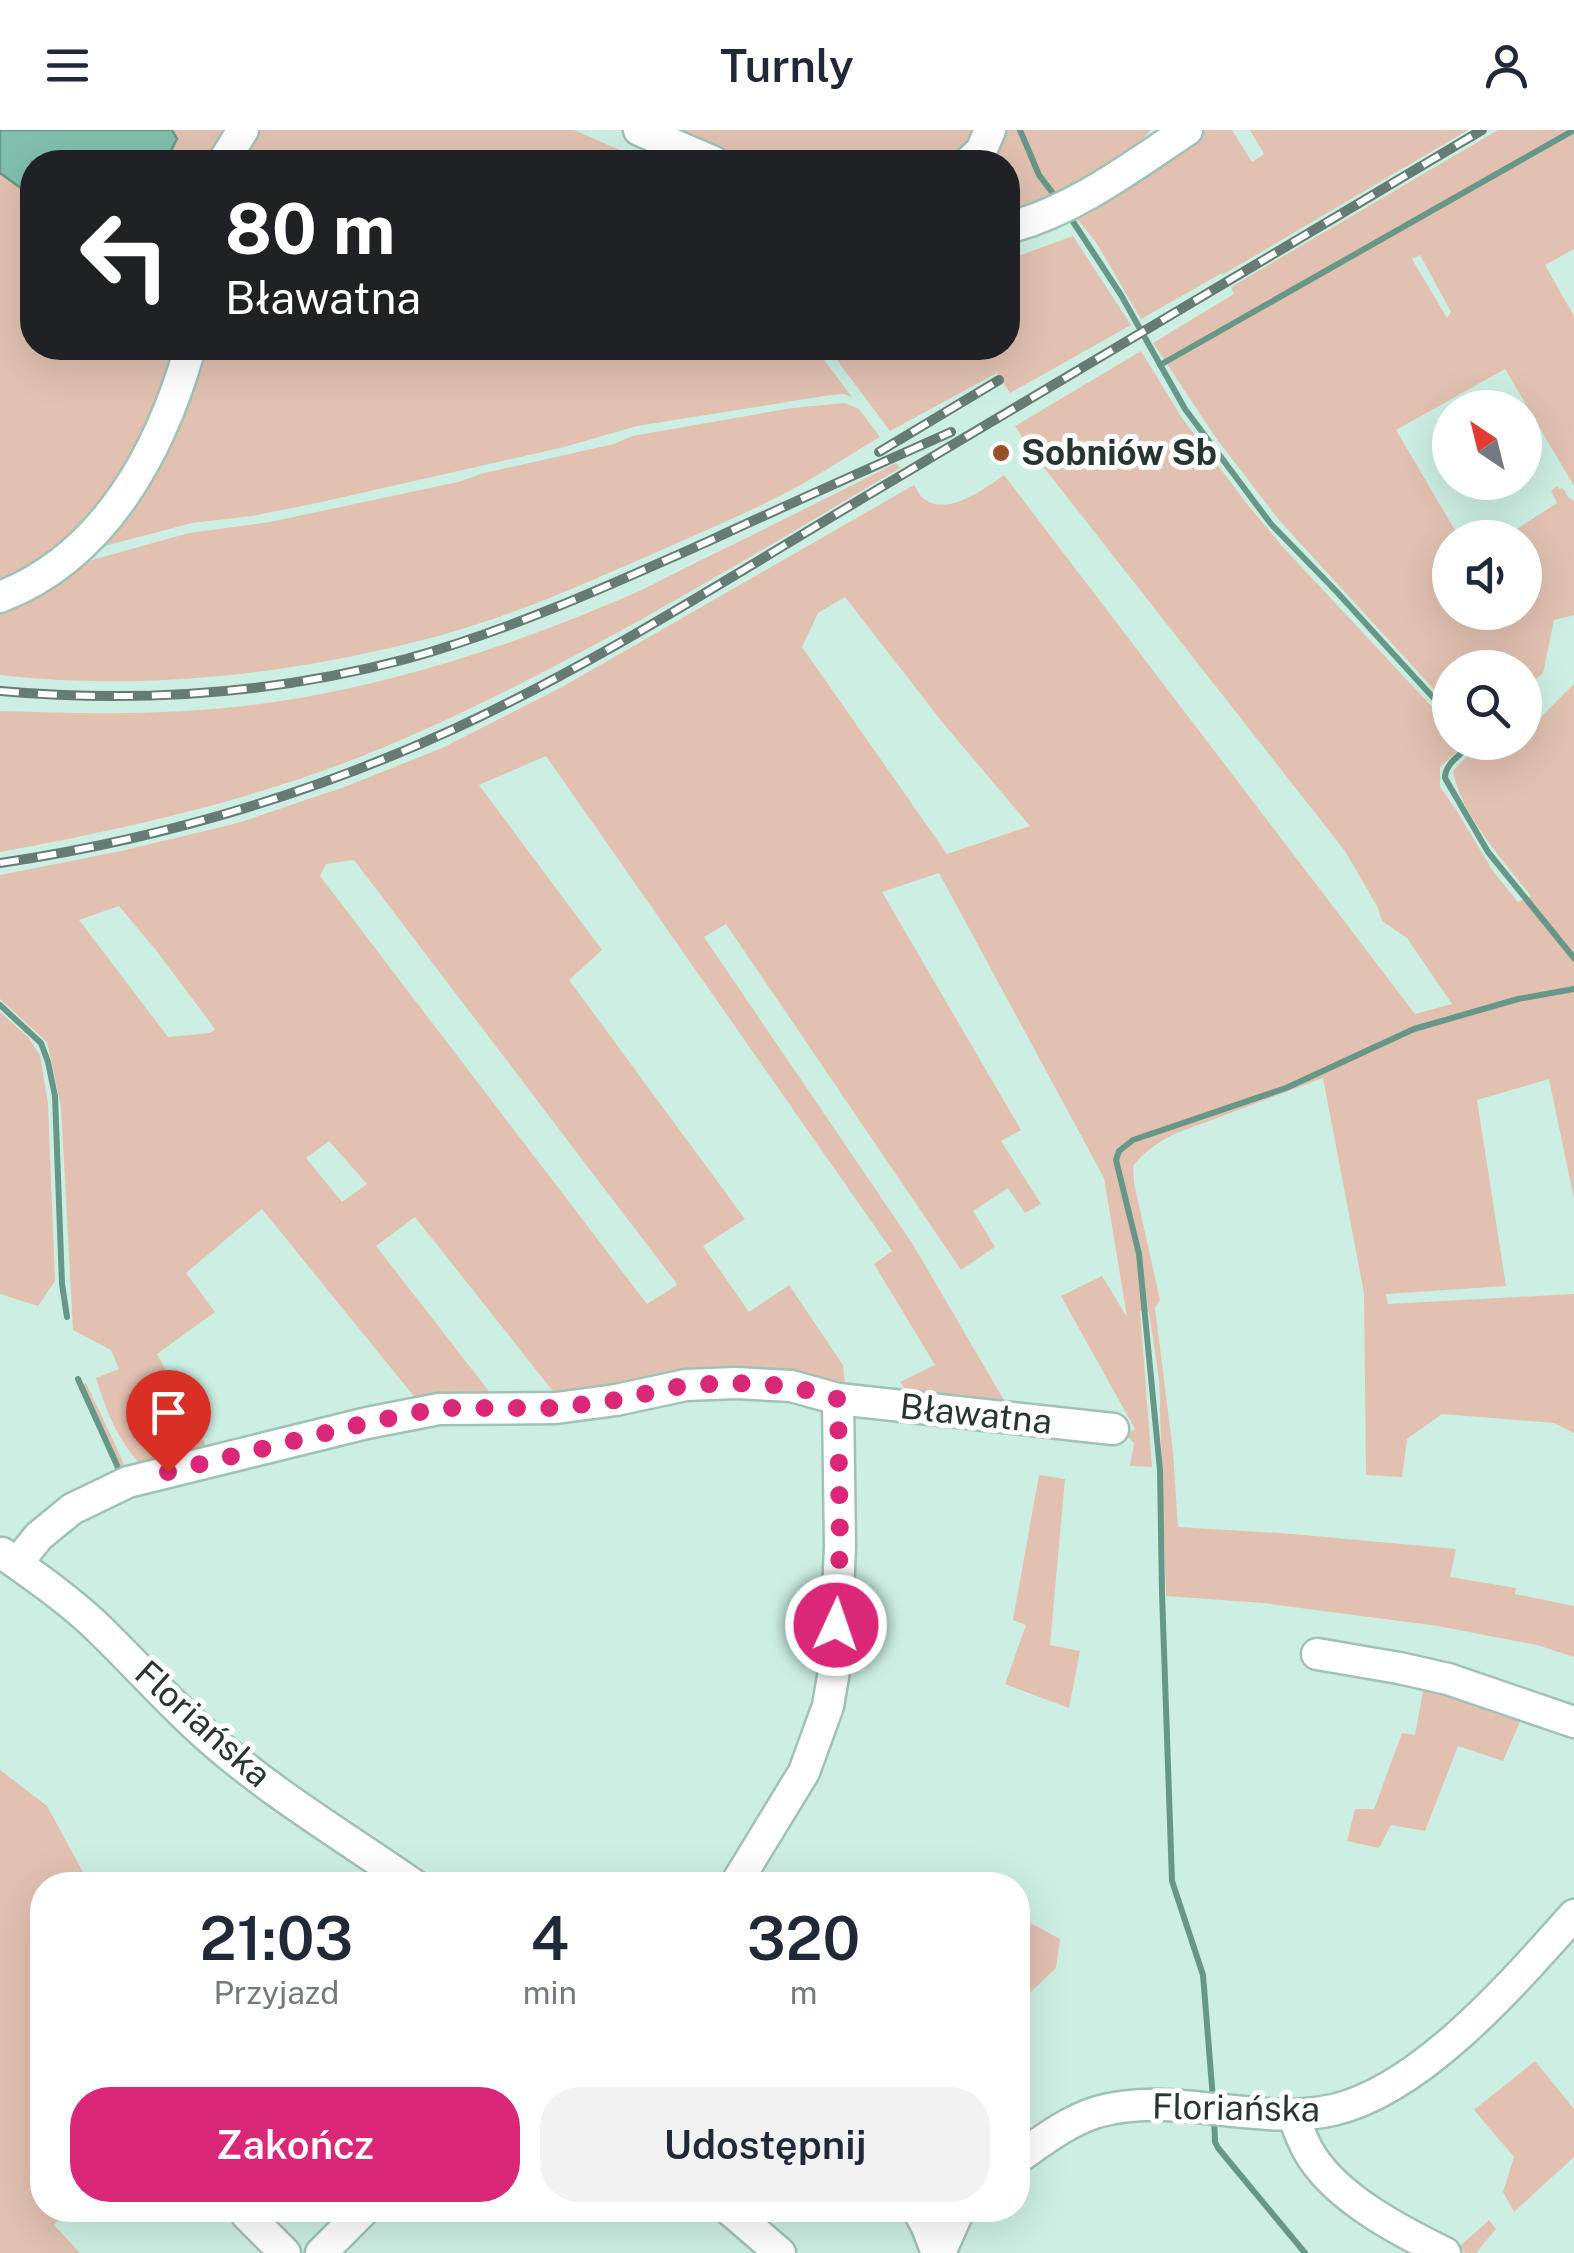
<!DOCTYPE html>
<html lang="pl">
<head>
<meta charset="utf-8">
<style>
  body { margin:0; font-family:"Public Sans",sans-serif; background:#f2f2f3; color:#1f2937; height:100vh; display:flex; flex-direction:column; font-size:38px; white-space:nowrap }
  * { box-sizing:border-box; margin:0 }
  p { font-size:32px; color:#747a83 }
  .icon { flex:none; width:55px; height:55px; fill:none; stroke:currentColor; stroke-width:2; stroke-linecap:round; stroke-linejoin:round }
  .map { position:relative; flex:1; overflow:hidden }
  .details { position:absolute; left:30px; top:1742px; width:1000px; height:350px; display:flex; flex-direction:column; background:#fff; border-radius:40px; box-shadow:0 10px 40px #0002 }
  .details>* { flex:none }
  .banner { position:absolute; left:20px; top:20px; width:1000px; height:210px; border-radius:40px; box-shadow:0 10px 40px #0002; background:#202124; color:#fff; overflow:hidden }
  .needle { width:65px; rotate:325deg }
  .tools { position:absolute; left:1432px; top:260px; display:grid; gap:20px }
  .tools a { display:grid; place-items:center; width:110px; height:110px; border-radius:50%; background:#fff; box-shadow:0 10px 40px #0002; font-size:50px }
  .pin { position:absolute; display:grid; place-items:center; width:85px; height:85px; color:#fff; margin:-102px -42px; border-radius:50% 50% 50% 0; rotate:-45deg; box-shadow:0 0 10px #0007 }
  .pin .icon { rotate:45deg }
  .me { position:absolute; width:110px; margin:-55px; rotate:3deg; stroke-linejoin:round; filter:drop-shadow(0 0 8px #0008) }
  .turn { display:flex; align-items:center; gap:35px; height:210px; padding:0 40px; font-size:45px }
  .turn .icon { width:130px; height:130px; stroke-width:2.5 }
  .turn b { display:block; font-size:70px; line-height:85px }
  .eta { display:flex; justify-content:space-evenly; align-items:center; height:170px; text-align:center }
  .eta b { font-size:60px; font-weight:600; line-height:70px }
  .primary-button { display:flex; gap:20px; margin-top:auto; padding:20px 40px }
  .primary-button a { flex:1; height:115px; border-radius:40px; background:#db2777; color:#fff; font-size:40px; font-weight:600; line-height:115px; text-align:center }
  .primary-button a+a { background:#f2f2f3; color:#1f2937 }
  header { display:flex; justify-content:space-between; align-items:center; height:130px; padding:0 40px; background:#fff; font-size:45px; font-weight:600 }
  .map>svg:first-child { display:block }
</style>
</head>
<body>
<header><svg class="icon" aria-label="menu" viewBox="0 0 24 24"><path d="M4 6h16M4 12h16M4 18h16"/></svg>Turnly<svg class="icon" aria-label="person" viewBox="0 0 24 24"><circle cx="12" cy="8" r="4"/><path d="M4 21q1-7 8-7t8 7"/></svg></header>
<div class="map">
<svg width="1574" height="2123" viewBox="0 0 1574 2123">
  <rect width="100%" height="100%" fill="#cdefe3"/>
  <g fill="#e2c1b0" fill-rule="evenodd">
    <polygon points="172,0 238,0 219,32 205,25 201,32 174,32 167,28 176,9"/>
    <polygon points="250,0 574,0 647,32 233,32"/>
    <polygon points="680,0 987,0 960,32 756,32"/>
    <polygon points="998,0 1151,0 1140,12 1144,18 1086,55 1008,87 1008,32 990,32"/>
    <polygon points="1205,0 1232,0 1252,32 1264,24 1250,0 1468,0 1224,144 1222,143 1141,189 1097,114 1076,87 1097,70"/>
    <path d="M 1498,0 L 1574,0 L 1574,119 L 1545,135 L 1574,186 L 1574,356 L 1505,239 L 1396,300 L 1459,407 L 1450,408 L 1450,482 L 1525,482 L 1525,408 L 1504,407 L 1557,373 L 1551,361 L 1557,356 L 1559,359 L 1563,358 L 1569,368 L 1574,371 L 1574,485 L 1554,490 L 1543,543 L 1525,559 L 1525,538 L 1450,538 L 1450,577 L 1279,390 L 1216,308 L 1153,213 L 1234,164 L 1231,157 ZM 1420,125 L 1451,182 L 1447,188 L 1412,129 Z"/>
    <polygon points="0,43 32,66 32,218 185,218 103,385 0,462"/>
    <polygon points="1073,106 1131,195 1010,263 997,243 890,301 828,218 1008,218 1008,126 1021,125"/>
    <polygon points="197,218 815,218 852,267 843,264 824,266 637,296 564,317 317,373 252,386 192,393 97,418"/>
    <path d="M 1141,221 L 1182,288 L 1248,375 L 1282,416 L 1450,596 L 1450,612 L 1463,613 L 1462,617 L 1440,637 L 1440,657 L 1455,678 L 1493,741 L 1518,772 L 1531,766 C 1505,733 1460,683 1453,641 L 1478,615 L 1477,613 L 1525,612 L 1525,603 L 1574,554 L 1574,1069 L 1549,949 L 1477,970 L 1506,1156 L 1386,1164 L 1388,1174 L 1574,1164 L 1574,1303 L 1554,1293 L 1442,1284 L 1407,1309 L 1402,1347 L 1366,1345 L 1364,1163 L 1323,948 L 1177,1003 C 1158,1012 1146,1020 1133,1036 L 1134,1053 L 1160,1170 L 1155,1178 L 1173,1322 L 1178,1397 L 1293,1404 L 1456,1419 L 1450,1447 L 1516,1458 L 1515,1464 L 1574,1476 L 1574,1527 L 1537,1515 L 1438,1496 L 1263,1473 L 1166,1466 L 1159,1249 L 1149,1182 L 1140,1181 L 1152,1337 L 1130,1336 L 1134,1313 L 1126,1305 L 1135,1299 L 1061,1166 L 1102,1146 L 1127,1187 L 1104,1048 L 939,743 L 882,762 L 1021,1000 L 1001,1011 L 1041,1074 L 1025,1083 L 1008,1058 L 973,1081 L 995,1117 L 961,1140 L 726,794 L 704,807 L 912,1113 L 1011,1282 L 911,1268 L 900,1252 L 935,1235 L 874,1134 L 892,1121 L 546,626 L 479,655 L 602,820 L 569,850 L 745,1089 L 703,1116 L 749,1182 L 789,1155 L 843,1235 L 846,1263 L 556,1265 L 415,1087 L 376,1116 L 495,1269 L 421,1275 L 262,1079 L 186,1143 L 215,1182 L 157,1224 L 211,1325 L 149,1341 C 121,1320 106,1281 96,1248 L 119,1239 L 111,1220 L 73,1200 L 61,977 L 53,939 L 47,912 L 0,869 L 0,745 L 121,721 L 238,693 L 347,656 L 442,618 L 562,557 L 914,355 C 917,359 919,365 923,368 C 946,388 984,359 1004,345 L 1415,884 L 1452,874 L 1407,808 L 1382,791 L 1377,776 L 1345,721 L 1034,325 L 1015,296 ZM 845,467 L 943,593 L 1030,696 L 947,724 L 802,517 L 818,483 ZM 354,730 L 677,1154 L 677,1155 L 647,1174 L 320,746 L 326,734 ZM 119,776 L 155,819 L 215,899 L 210,903 L 168,907 L 79,790 ZM 329,1011 L 367,1054 L 342,1072 L 306,1028 Z"/>
    <path d="M 845,273 L 859,279 L 880,307 C 852,323 824,342 795,358 C 751,382 703,401 657,422 C 588,452 518,484 445,504 C 304,543 145,562 0,545 L 0,471 L 69,431 L 85,432 L 189,403 L 270,392 L 458,352 L 484,343 L 614,314 L 632,306 L 792,278 Z"/>
    <path d="M 896,333 L 900,338 C 733,437 566,540 387,616 C 263,668 131,698 0,722 L 0,581 C 91,584 183,586 274,572 C 389,555 502,519 609,474 C 640,462 669,446 699,431 C 765,399 831,366 896,333 Z"/>
    <polygon points="0,882 28,907 40,925 48,974 55,1151 38,1176 0,1164"/>
    <polygon points="86,1253 120,1325 125,1337 125,1348 122,1349 78,1257"/>
    <polygon points="1039,1345 1065,1349 1050,1515 1080,1521 1069,1578 1005,1554 1026,1495 1013,1490"/>
    <polygon points="1425,1550 1526,1578 1503,1631 1458,1616 1425,1701 1391,1695 1379,1718 1347,1711 1355,1679 1374,1679 1402,1603 1415,1605"/>
    <polygon points="0,1640 47,1676 90,1755 42,1755 42,2080 67,2080 54,2095 80,2123 0,2123"/>
    <polygon points="1018,1786 1060,1809 1056,1838 1018,1874"/>
    <polygon points="1535,1931 1574,1979 1574,2027 1514,2082 1503,2062 1514,2027 1474,1980"/>
    <polygon points="1489,2090 1496,2099 1476,2123 1466,2123 1458,2118"/>
  </g>
  <polygon fill="#82c0ad" stroke="#679788" stroke-width="2.5" points="0,0 172,0 177,9 165,32 32,32 32,66 0,43"/>
  <g fill="none" stroke-linecap="round" stroke-linejoin="round">
    <g stroke="#679788" stroke-width="6">
      <polyline points="1020,0 1039,45 1058,70"/>
      <polyline points="1068,84 1121,165 1185,279 1253,370 1271,394 1336,461 1450,586"/>
      <polyline points="1160,235 1574,0"/>
      <path d="M 1470,612 L 1469,616 C 1460,625 1445,634 1445,648 L 1488,722 L 1574,828"/>
      <polyline points="0,875 41,913 48,932 55,966 62,1154 67,1187"/>
      <polyline points="78,1249 120,1342"/>
      <polyline points="1213,1969 1203,1845 1172,1751 1162,1463 1160,1340 1139,1124 1116,1030 1119,1021 1133,1010 1286,958 1414,899 1518,869 1574,859"/>
      <polyline points="1214,1986 1215,2012 1218,2018 1305,2123"/>
    </g>
    <defs>
      <g id="minor">
        <polyline points="639,0 714,32"/>
        <polyline points="223,32 243,0"/>
        <polyline points="969,32 981,21 990,0"/>
        <path d="M 1008,98 C 1075,80 1130,38 1187,0"/>
        <path d="M 0,467 C 106,426 161,320 190,218"/>
        <path d="M 2,1423 C 34,1446 65,1467 94,1494 C 133,1531 168,1572 208,1607 C 271,1663 345,1707 414,1755"/>
        <polyline points="17,1433 39,1406 72,1379 128,1352 367,1293 439,1279 556,1278 616,1270 686,1255 736,1253 791,1256 838,1269 1113,1299"/>
        <polyline points="1317,1524 1399,1538 1448,1549 1574,1592"/>
        <polyline points="735,1755 804,1642 828,1576 835,1535 840,1416 838,1269"/>
        <path d="M 1293,1985 C 1298,1999 1304,2015 1312,2027 C 1340,2070 1400,2101 1445,2123"/>
        <path d="M 1018,2028 C 1042,2011 1068,1991 1097,1982 C 1174,1960 1256,1997 1333,1980 C 1422,1960 1516,1850 1574,1785"/>
        <polyline points="730,2080 780,2123"/>
        <polyline points="918,2080 927,2097 937,2123"/>
        <polyline points="247,2085 285,2123"/>
        <polyline points="321,2123 364,2080"/>
        <polyline points="940,2123 959,2080"/>
      </g>
    </defs>
    <use href="#minor" stroke="#a0c1b6" stroke-width="35"/>
    <use href="#minor" stroke="#fff" stroke-width="30"/>
    <defs>
      <g id="rail">
        <polyline points="879,322 999,250"/>
        <path d="M 0,561 C 136,573 274,564 406,529 C 511,500 610,455 709,411 C 789,374 870,338 951,302"/>
        <path d="M 0,733 C 156,710 312,664 456,598 C 605,529 744,438 885,355 C 1084,237 1283,118 1482,0"/>
      </g>
    </defs>
    <use href="#rail" stroke="#667b73" stroke-width="10"/>
    <use href="#rail" stroke="#fff" stroke-width="6" stroke-dasharray="19" stroke-linecap="butt"/>
  </g>
  <g fill="none" stroke-linecap="round" stroke-linejoin="round">
    <polyline stroke="#db2777" stroke-width="18" stroke-dasharray="0 32.4" points="168,1342 366,1293 439,1278 556,1278 616,1270 686,1255 736,1253 791,1256 838,1269 840,1416 836,1495"/>
  </g>
  <circle fill="#975129" stroke="#fff" stroke-width="4" cx="1001" cy="323" r="10"/>
  <g text-anchor="middle" stroke-width="10" stroke-linejoin="round" paint-order="stroke">
    <g font-size="35" font-weight="bold" fill="#283631" stroke="#fff" text-anchor="start">
      <text x="1021" y="335">Sobniów Sb</text>
    </g>
    <g font-size="35" fill="#283631" stroke="#fff">
      <text transform="translate(976 1284) rotate(6)" y="12">Bławatna</text>
      <text transform="translate(203 1594) rotate(42)" y="12">Floriańska</text>
      <text transform="translate(1236 1978) rotate(1)" y="12">Floriańska</text>
    </g>
  </g>
</svg>
<div class="tools">
<a><svg class="needle" viewBox="-14 -14 28 28"><path d="M0-13l5 13h-10z" fill="#e53935"/><path d="M0 13l5-13h-10z" fill="#747a83"/></svg></a>
<a><svg class="icon" aria-label="sound" viewBox="0 0 24 24"><path d="M4 9h4l5-4v14l-5-4H4zM17 9q2 3 0 6"/></svg></a>
<a><svg class="icon" aria-label="search" viewBox="0 0 24 24"><circle cx="10" cy="10" r="6"/><path d="M15 15l6 6"/></svg></a>
</div>
<div class="pin" style="left:168px;top:1342px;background:#d93025"><svg class="icon" aria-label="arrive" viewBox="0 0 24 24"><path d="M6 21V4h12l-3 4 3 4H6"/></svg></div>
<svg class="me" style="left:836px;top:1495px" viewBox="-20 -20 40 40"><circle r="17" fill="#db2777" stroke="#fff" stroke-width="3"/><path d="M0-11L8 9 0 5-8 9z" fill="#fff"/></svg>
<div class="banner">
<div class="turn"><svg class="icon" aria-label="left" viewBox="0 0 24 24"><path d="M17 20v-9H6M10 6l-5 5 5 5"/></svg><div><b>80 m</b>Bławatna</div></div>
</div>
<section class="details">
<div class="eta">
<div><b>21:03</b><p>Przyjazd</p></div>
<div><b>4</b><p>min</p></div>
<div><b>320</b><p>m</p></div>
</div>
<div class="primary-button"><a>Zakończ</a><a>Udostępnij</a></div>
</section>
</div>
</body>
</html>
